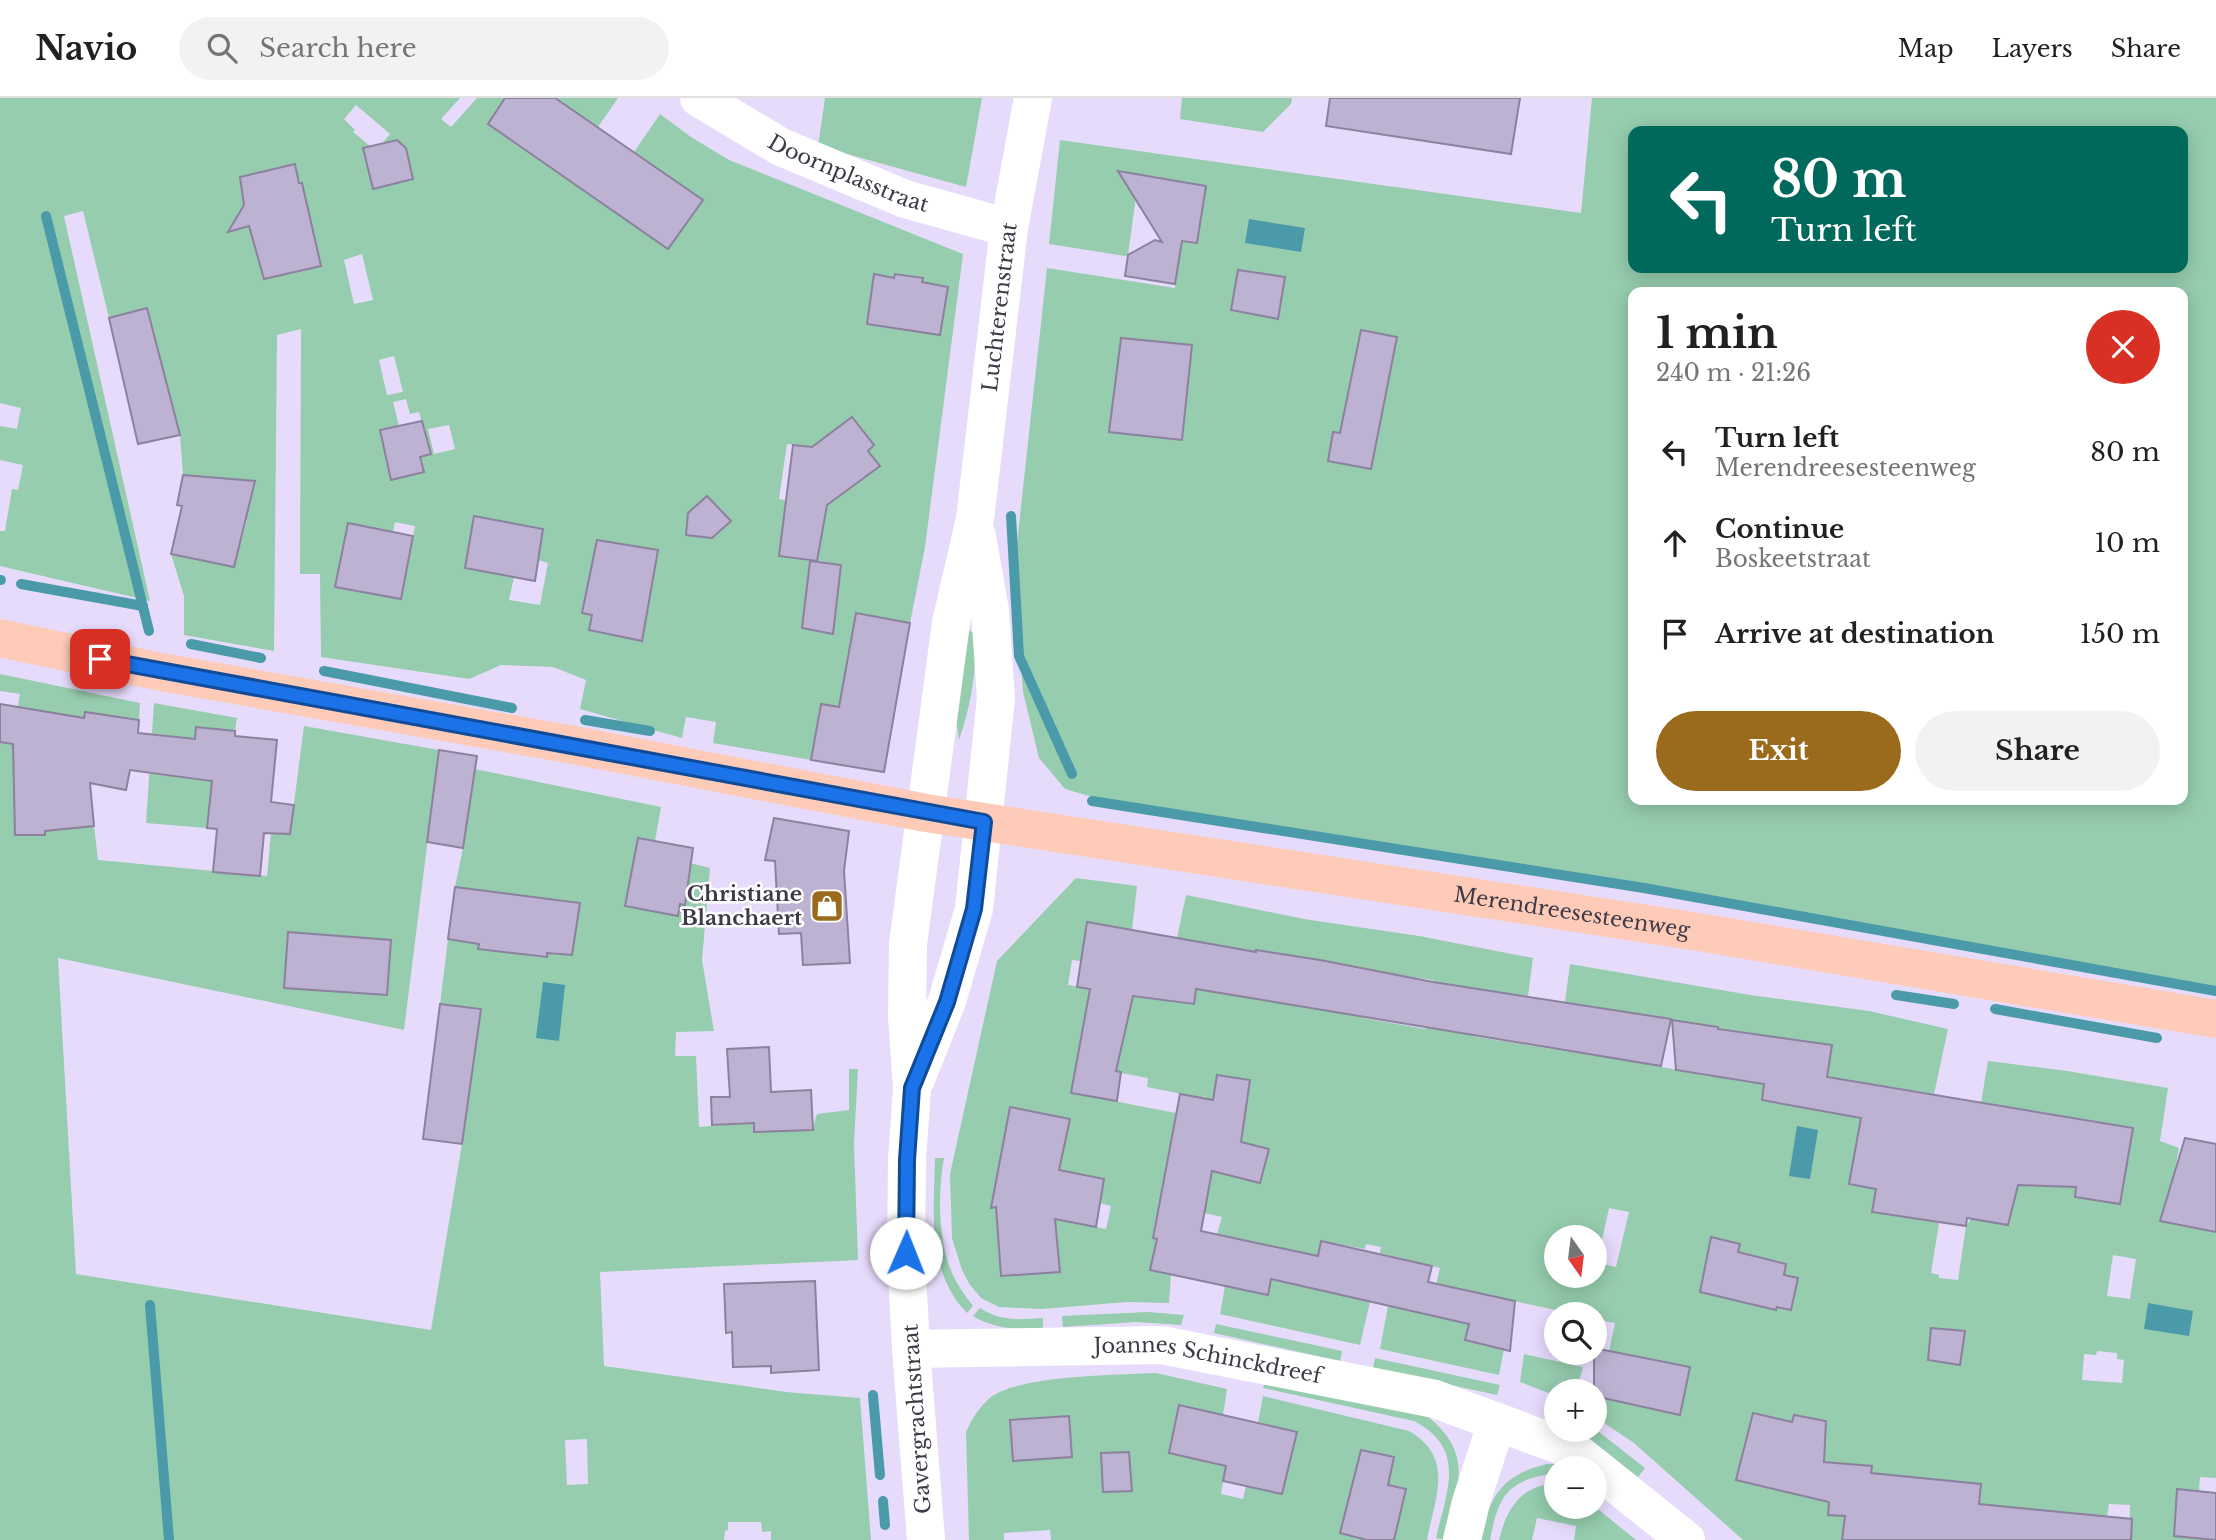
<!DOCTYPE html>
<html lang="en">
<head>
<meta charset="utf-8">
<style>
  body { margin:0; font-family:"Libre Baskerville",serif; background:#f2f2f2; color:#202124; height:100vh; display:flex; flex-direction:column; font-size:26px; white-space:nowrap }
  * { box-sizing:border-box; margin:0 }
  p { font-size:23px; color:#757577 }
  .icon { flex:none; width:38px; height:38px; fill:none; stroke:currentColor; stroke-width:2; stroke-linecap:round; stroke-linejoin:round }
  .map { position:relative; flex:1; overflow:hidden }
  .panel { position:absolute; left:1628px; top:189px; width:560px; height:518px; display:flex; flex-direction:column; background:#fff; border-radius:14px; box-shadow:0 4px 18px #0003 }
  .panel>* { flex:none }
  .guide { position:absolute; left:1628px; top:28px; width:560px; height:147px; border-radius:14px; box-shadow:0 4px 18px #0003; background:#00695c; color:#fff; overflow:hidden }
  .needle { width:46px; rotate:166deg }
  .fabs { position:absolute; left:1544px; top:1127px; display:grid; gap:14px }
  .fabs a { display:grid; place-items:center; width:63px; height:63px; border-radius:50%; background:#fff; box-shadow:0 4px 18px #0003; font-size:35px }
  .pin { position:absolute; display:grid; place-items:center; width:60px; height:60px; color:#fff; margin:-30px; border-radius:14px; box-shadow:0 4px 10px #0006 }
  .me { position:absolute; width:77px; margin:-38px; rotate:1deg; stroke-linejoin:round; filter:drop-shadow(0 0 5px #0008) }
  .turn { display:flex; align-items:center; gap:24px; height:147px; padding:0 28px; font-size:32px }
  .turn .icon { width:91px; height:91px; stroke-width:2.5 }
  .turn b { display:block; font-size:49px; line-height:60px }
  .round { display:grid; place-items:center; flex:none; width:74px; height:74px; border-radius:37px; background:#f2f2f2 }
  .headline { display:flex; align-items:center; justify-content:space-between; height:119px; padding:0 28px }
  h1 { font-size:42px; font-weight:800; line-height:52px }
  .primary-button { display:flex; gap:14px; margin-top:auto; padding:14px 28px }
  .primary-button a { flex:1; height:80px; border-radius:42px; background:#9a6b1c; color:#fff; font-size:28px; font-weight:800; line-height:80px; text-align:center }
  .primary-button a+a { background:#f2f2f2; color:#202124 }
  ul { padding:0; list-style:none }
  li { display:flex; align-items:center; gap:21px; height:91px; padding:0 28px }
  li div { flex:1 }
  li b { display:block; font-size:26px }
  li em { font-style:normal }
  header { display:flex; align-items:center; gap:42px; box-sizing:border-box; height:98px; padding:0 35px; background:#fff; border-bottom:2px solid #e0e0e0 }
  header strong { font-size:33px }
  nav { display:flex; gap:38px; margin-inline-start:auto; font-size:24px }
  .search { width:490px; height:63px; background:#f2f2f2; display:flex; align-items:center; gap:18px; box-sizing:border-box; padding:0 24px; border-radius:38px; color:#757577; font-size:26px }
  .map>svg:first-child { display:block }
</style>
</head>
<body>
<header>
<strong>Navio</strong>
<div class="search"><svg class="icon" aria-label="search" viewBox="0 0 24 24"><circle cx="10" cy="10" r="6"/><path d="M15 15l6 6"/></svg>Search here</div>
<nav><a>Map</a><a>Layers</a><a>Share</a></nav>
</header>
<div class="map">
<svg width="2216" height="1442" viewBox="0 0 2216 1442">
  <rect width="100%" height="100%" fill="#e7dbfc"/>
  <g fill="#96cdae" fill-rule="evenodd">
    <path d="M 0,0 L 460,0 L 441,21 L 451,29 L 477,0 L 505,0 L 488,26 L 668,151 L 703,102 L 634,54 L 660,16 L 691,39 L 729,62 L 963,156 L 925,449 L 910,525 L 867,518 L 857,574 L 846,572 L 839,609 L 820,606 L 811,662 L 713,645 L 716,624 L 686,619 L 682,640 L 580,611 L 586,582 L 553,569 L 501,567 L 469,581 L 321,559 L 320,476 L 300,476 L 301,231 L 277,237 L 274,553 L 184,537 L 184,498 L 171,456 L 234,469 L 247,422 L 183,377 L 180,337 L 147,211 L 109,220 L 83,113 L 64,118 L 150,503 L 0,468 L 0,433 L 5,433 L 12,391 L 18,392 L 23,367 L 0,362 L 0,328 L 17,331 L 21,310 L 0,305 ZM 356,7 L 390,36 L 376,53 L 353,34 L 355,32 L 344,21 ZM 295,66 L 315,140 L 313,141 L 318,169 L 264,181 L 249,128 L 237,131 L 244,107 L 240,79 ZM 362,156 L 373,202 L 354,206 L 344,162 ZM 895,176 L 922,180 L 922,184 L 948,189 L 939,237 L 867,225 L 874,177 L 894,180 ZM 394,258 L 403,294 L 387,297 L 379,262 ZM 406,301 L 410,316 L 419,314 L 427,342 L 417,345 L 391,382 L 380,332 L 399,328 L 393,304 ZM 853,320 L 873,347 L 868,353 L 880,368 L 827,407 L 817,463 L 841,467 L 833,535 L 802,530 L 810,463 L 779,458 L 786,402 L 779,401 L 787,346 L 812,349 ZM 449,327 L 455,351 L 434,356 L 428,331 ZM 706,398 L 731,422 L 712,440 L 686,437 L 688,415 ZM 395,424 L 415,428 L 401,501 L 336,489 L 348,425 L 393,434 ZM 597,442 L 642,543 L 589,532 L 596,497 L 586,495 ZM 538,462 L 548,465 L 540,507 L 509,502 L 514,479 Z"/>
    <polygon points="555,0 618,0 598,29"/>
    <polygon points="825,0 982,0 966,89 818,48"/>
    <polygon points="1182,0 1292,0 1291,6 1263,34 1180,21"/>
    <path d="M 1592,0 L 2216,0 L 2216,889 L 1113,705 L 1065,691 L 1039,660 L 1023,594 L 1014,473 L 1047,170 L 1175,190 L 1182,143 L 1197,145 L 1206,89 L 1159,80 L 1154,77 L 1154,79 L 1139,77 L 1128,157 L 1125,158 L 1049,146 L 1060,42 L 1581,115 ZM 1633,33 L 2182,33 L 2182,170 L 1633,170 ZM 1633,194 L 2182,194 L 2182,702 L 1633,702 Z"/>
    <path d="M 969,532 L 975,536 C 977,573 971,607 959,642 L 955,616 Z"/>
    <path d="M 0,576 L 140,605 L 139,622 L 85,615 L 58,691 L 62,731 L 94,728 L 98,762 L 267,778 L 271,735 L 290,736 L 304,628 L 439,652 L 404,932 L 58,860 L 76,1176 L 431,1232 L 462,1046 L 481,912 L 440,906 L 448,841 L 479,846 L 478,851 L 547,859 L 547,855 L 572,857 L 580,805 L 455,789 L 463,750 L 475,671 L 661,709 L 655,743 L 638,740 L 625,808 L 678,818 L 680,806 L 685,806 L 690,778 L 688,777 L 690,765 L 710,770 L 702,862 L 714,933 L 676,934 L 675,958 L 696,958 L 699,1029 L 754,1025 L 754,1034 L 812,1032 L 817,1016 L 849,1012 L 849,971 L 858,971 L 854,1046 L 858,1162 L 600,1174 L 604,1268 L 786,1294 L 860,1300 L 871,1442 L 771,1442 L 771,1433 L 762,1434 L 761,1424 L 728,1424 L 728,1432 L 725,1433 L 724,1442 L 0,1442 L 0,644 L 12,646 L 20,596 L 0,593 ZM 288,834 L 391,842 L 387,897 L 284,890 ZM 587,1341 L 588,1386 L 567,1387 L 565,1342 Z"/>
    <polygon points="154,605 237,620 235,633 196,629 197,641 175,639 212,683 207,730 146,725"/>
    <path d="M 1076,780 L 1137,788 L 1132,832 L 1081,863 L 1072,862 L 1068,887 L 1193,906 L 1204,845 L 1177,840 L 1186,797 L 1304,821 L 1419,838 L 1533,860 L 1528,898 L 1484,892 L 1477,939 L 1596,958 L 1604,910 L 1565,904 L 1570,866 L 1750,897 L 1869,913 L 1948,931 L 1934,996 L 1871,986 L 1849,1085 L 1876,1091 L 1872,1113 L 1939,1125 L 1931,1175 L 1939,1177 L 1939,1180 L 1958,1182 L 1966,1128 L 1971,1121 L 2008,1127 L 2018,1087 L 2027,1087 L 2039,1014 L 1981,1005 L 1988,963 L 2067,973 L 2168,990 L 2160,1043 L 2179,1050 L 2165,1124 L 2216,1134 L 2216,1380 L 2200,1379 L 2199,1393 L 2177,1391 L 2174,1437 L 2216,1442 L 2129,1442 L 2130,1407 L 2109,1406 L 2107,1418 L 2010,1409 L 1977,1428 L 1980,1393 L 1908,1381 L 1908,1378 L 1831,1374 L 1828,1417 L 1845,1418 L 1842,1441 L 1846,1442 L 1743,1442 L 1634,1345 L 1595,1319 L 1615,1225 L 1594,1221 L 1594,1216 L 1574,1216 L 1476,1195 L 1465,1242 L 1504,1251 L 1499,1277 L 1380,1251 L 1388,1208 L 1429,1217 L 1440,1170 L 1380,1155 L 1381,1149 L 1366,1146 L 1365,1151 L 1321,1143 L 1311,1190 L 1370,1204 L 1360,1247 L 1220,1216 L 1225,1188 L 1268,1197 L 1278,1150 L 1217,1136 L 1222,1119 L 1204,1115 L 1160,1124 L 1151,1171 L 1171,1176 L 1169,1205 L 1127,1204 L 1042,1211 L 999,1209 L 981,1200 L 970,1187 L 962,1172 L 952,1140 L 950,1076 L 997,863 ZM 1257,852 L 1320,862 L 1312,911 L 1250,900 ZM 1371,873 L 1433,882 L 1425,931 L 1363,920 ZM 1655,919 L 1718,929 L 1716,941 L 1720,979 L 1649,967 ZM 1769,938 L 1816,1011 L 1816,1012 L 1762,1002 ZM 1077,967 L 1148,980 L 1147,989 L 1203,1000 L 1205,997 L 1202,1020 L 1072,995 ZM 1010,1010 L 1066,1041 L 1059,1074 L 1045,1080 L 998,1070 ZM 2133,1030 L 2120,1106 L 2075,1099 L 2078,1078 ZM 1100,1105 L 1111,1108 L 1106,1131 L 1059,1121 ZM 1609,1110 L 1629,1114 L 1616,1169 L 1597,1165 ZM 1055,1115 L 1059,1174 L 1001,1177 L 997,1120 ZM 1556,1139 L 1594,1139 L 1594,1178 L 1556,1178 ZM 1711,1140 L 1739,1146 L 1728,1198 L 1700,1191 ZM 1747,1156 L 1786,1165 L 1784,1177 L 1737,1199 ZM 2113,1157 L 2136,1161 L 2130,1201 L 2107,1198 ZM 2097,1253 L 2117,1255 L 2117,1261 L 2124,1262 L 2122,1285 L 2082,1282 L 2084,1256 L 2096,1257 ZM 1629,1257 L 1690,1269 L 1680,1317 ZM 1753,1316 L 1792,1324 L 1794,1317 L 1796,1396 L 1736,1382 Z"/>
    <path d="M 935,1060 L 944,1060 C 938,1092 938,1140 950,1170 C 955,1184 964,1196 973,1208 L 967,1215 C 926,1172 934,1115 935,1060 Z"/>
    <path d="M 980,1210 C 999,1223 1021,1222 1043,1220 L 1043,1231 C 1018,1231 996,1232 973,1218 Z"/>
    <polygon points="1148,1214 1184,1217 1181,1227 1136,1224 1063,1229 1062,1218"/>
    <polygon points="1216,1226 1342,1253 1340,1263 1214,1235"/>
    <polygon points="1524,1256 1583,1269 1576,1293 1556,1293 1556,1298 1520,1284"/>
    <polygon points="1375,1260 1500,1287 1497,1297 1373,1270"/>
    <path d="M 1156,1275 L 1227,1291 L 1223,1317 L 1179,1307 L 1169,1354 L 1226,1368 L 1221,1396 L 1243,1401 L 1246,1388 L 1282,1395 L 1297,1334 L 1258,1325 L 1263,1298 L 1409,1333 C 1455,1360 1435,1399 1427,1442 L 1394,1442 L 1406,1391 L 1388,1387 L 1361,1352 L 1340,1435 L 1367,1442 L 1051,1442 L 1050,1432 L 1004,1435 L 1004,1442 L 969,1442 L 966,1334 C 972,1321 980,1308 991,1299 C 1021,1277 1117,1277 1156,1275 ZM 1069,1318 L 1072,1359 L 1013,1363 L 1010,1322 ZM 1129,1354 L 1132,1392 L 1103,1394 L 1101,1356 Z"/>
    <path d="M 1265,1280 L 1426,1317 C 1476,1357 1457,1389 1445,1442 L 1436,1440 C 1447,1392 1467,1351 1414,1323 L 1263,1290 Z"/>
    <polygon points="1594,1330 1645,1370 1638,1379 1580,1333"/>
    <path d="M 1547,1366 L 1563,1366 L 1572,1370 L 1556,1370 L 1556,1375 C 1508,1382 1499,1396 1490,1442 L 1480,1442 C 1490,1397 1502,1377 1547,1366 Z"/>
    <path d="M 1550,1386 L 1556,1387 L 1556,1409 L 1594,1408 L 1636,1442 L 1574,1442 L 1576,1428 L 1537,1420 L 1532,1442 L 1499,1442 C 1506,1413 1519,1390 1550,1386 Z"/>
  </g>
  <g fill="#4a9aaa">
    <polygon points="1249,121 1305,130 1301,154 1245,145"/>
    <polygon points="543,884 565,887 559,943 536,940"/>
    <polygon points="1797,1028 1818,1032 1810,1081 1789,1078"/>
    <polygon points="2148,1205 2193,1213 2189,1238 2144,1231"/>
  </g>
  <g fill="none" stroke-linecap="round" stroke-linejoin="round">
    <g stroke="#4a9aaa" stroke-width="10">
      <polyline points="46,118 149,533"/>
      <polyline points="1011,418 1019,558 1072,676"/>
      <polyline points="0,482 1,482"/>
      <polyline points="21,486 143,508"/>
      <polyline points="191,546 261,560"/>
      <polyline points="324,573 512,610"/>
      <polyline points="585,622 650,633"/>
      <polyline points="1092,703 1644,790 2216,893"/>
      <polyline points="1896,897 1954,906"/>
      <polyline points="1995,911 2157,940"/>
      <polyline points="150,1207 169,1442"/>
      <polyline points="873,1297 880,1377"/>
      <polyline points="883,1403 885,1427"/>
    </g>
  </g>
  <g fill="#beb2d2" stroke="#8c819f" stroke-width="2">
    <polygon points="505,0 555,0 703,102 668,151 488,26"/>
    <polygon points="1330,0 1520,0 1511,56 1326,28"/>
    <polygon points="397,42 406,50 413,81 373,91 363,50"/>
    <polygon points="295,66 299,85 302,85 321,168 264,181 249,128 228,134 244,107 240,79"/>
    <polygon points="1118,73 1206,88 1197,145 1182,143 1175,186 1125,178 1128,157 1155,142 1162,144"/>
    <polygon points="1238,172 1285,179 1278,221 1231,212"/>
    <polygon points="874,176 894,180 895,176 923,180 922,184 948,189 940,237 867,226"/>
    <polygon points="147,210 180,337 138,346 109,220"/>
    <polygon points="1361,232 1397,239 1371,371 1328,363 1333,334 1340,335"/>
    <polygon points="1121,240 1192,247 1182,342 1109,334"/>
    <polygon points="852,319 874,347 868,353 880,368 827,407 817,463 779,458 793,347 812,349"/>
    <polygon points="422,323 431,356 420,359 424,374 391,382 380,332"/>
    <polygon points="183,377 255,383 234,469 171,456 182,408 177,407"/>
    <polygon points="707,398 731,423 712,440 686,437 688,415"/>
    <polygon points="474,418 543,431 535,483 465,470"/>
    <polygon points="348,425 413,438 401,501 335,489"/>
    <polygon points="597,442 658,452 642,543 589,532 592,517 582,515"/>
    <polygon points="810,463 841,467 833,536 802,530"/>
    <polygon points="856,515 910,525 884,674 811,662 821,606 839,609"/>
    <polygon points="0,606 84,620 85,614 139,622 138,635 195,641 196,629 235,633 235,638 277,642 271,704 294,707 290,736 264,735 260,778 213,774 217,731 207,730 212,683 130,672 126,692 90,685 94,728 45,733 45,737 15,737 13,646 0,644"/>
    <polygon points="439,652 477,658 463,750 427,744"/>
    <polygon points="774,720 849,733 844,773 850,865 803,867 801,835 779,836 775,763 765,762"/>
    <polygon points="638,740 693,750 685,807 680,806 678,818 625,808"/>
    <polygon points="455,789 580,805 572,857 547,855 547,859 478,851 479,846 448,841"/>
    <polygon points="1087,824 1256,854 1256,852 1320,862 1433,884 1671,921 1661,968 1196,891 1194,906 1133,898 1116,973 1121,974 1117,1003 1071,995 1090,891 1077,889"/>
    <polygon points="288,834 391,842 387,897 284,890"/>
    <polygon points="440,906 481,911 462,1046 423,1041"/>
    <polygon points="1672,922 1718,929 1718,931 1832,947 1827,979 2133,1030 2120,1106 2075,1099 2076,1089 2018,1087 2008,1127 1967,1120 1966,1128 1872,1114 1876,1091 1849,1086 1861,1020 1762,1002 1764,986 1676,972"/>
    <polygon points="769,949 771,994 811,992 813,1032 754,1034 754,1025 712,1027 711,999 730,999 727,951"/>
    <polygon points="1217,977 1250,982 1241,1044 1269,1051 1260,1085 1212,1073 1201,1133 1318,1158 1321,1143 1432,1168 1428,1184 1515,1203 1510,1253 1465,1242 1469,1226 1271,1181 1268,1197 1150,1172 1157,1141 1153,1140 1180,996 1213,1002"/>
    <polygon points="1010,1009 1070,1021 1059,1072 1104,1081 1096,1129 1055,1121 1060,1174 1001,1178 996,1109 991,1110"/>
    <polygon points="2185,1040 2216,1046 2216,1134 2160,1123"/>
    <polygon points="1711,1139 1740,1146 1738,1154 1786,1166 1784,1177 1798,1180 1791,1212 1777,1209 1776,1212 1700,1194"/>
    <polygon points="815,1183 819,1272 771,1275 771,1268 733,1269 732,1234 726,1235 724,1186"/>
    <polygon points="1931,1230 1965,1233 1960,1267 1928,1262"/>
    <polygon points="1594,1250 1690,1269 1680,1317 1594,1298"/>
    <polygon points="1179,1307 1297,1334 1282,1396 1223,1383 1226,1368 1169,1355"/>
    <polygon points="1753,1315 1792,1324 1794,1317 1826,1323 1824,1364 1872,1368 1871,1375 1981,1386 1979,1406 2132,1421 2131,1442 1842,1442 1845,1418 1828,1417 1829,1404 1736,1382"/>
    <polygon points="1069,1318 1072,1359 1013,1363 1010,1322"/>
    <polygon points="1361,1352 1394,1359 1388,1387 1406,1391 1394,1442 1367,1442 1340,1435"/>
    <polygon points="1129,1354 1132,1393 1103,1394 1101,1355"/>
    <polygon points="2177,1391 2216,1395 2216,1442 2174,1438"/>
  </g>
  <g fill="none" stroke-linecap="round" stroke-linejoin="round">
    <g stroke="#fff" stroke-width="38">
      <path id="s1" d="M 699,0 L 781,49 L 905,101 L 1009,130"/>
      <polyline points="916,981 947,903 974,811 996,600 990,513 977,438"/>
      <path id="s2" d="M 911,1251 L 1162,1247 L 1435,1301 L 1573,1352 L 1686,1442"/>
      <path id="s3" d="M 926,1442 L 911,1251 L 906,1155 L 907,1062 L 912,990 L 907,918 L 908,846 L 951,525 L 975,421 L 1009,130 L 1033,0"/>
      <polyline points="1462,1442 1471,1404 1497,1324"/>
    </g>
    <path stroke="#fdcbb8" stroke-width="38" id="s4" d="M 0,540 L 161,574 L 568,646 L 926,715 L 1699,834 L 2216,921"/>
  </g>
  <g fill="none" stroke-linecap="round" stroke-linejoin="round">
    <defs>
      <polyline id="route" points="100,561 984,724 974,811 947,904 912,990 907,1062 906,1155"/>
    </defs>
    <use href="#route" stroke="#114b97" stroke-width="18"/>
    <use href="#route" stroke="#1a73e8" stroke-width="12"/>
  </g>
  <defs>
    <symbol id="shop-square" viewBox="-11 -11 22 22"><rect x="-9" y="-9" width="18" height="18" rx="4" fill="#9a6b1c" stroke="#fff"/><path d="M-5-2.5h2.3a2.7 3.5 0 0 1 5.4 0H5L5.5 6h-11ZM-1.5-2.5h3a1.5 2.3 0 0 0-3 0Z" fill="#fff"/></symbol>
  </defs>
  <g fill-rule="evenodd">
    <use href="#shop-square" x="808" y="789" width="38" height="38"/>
  </g>
  <g text-anchor="middle" stroke-width="5" stroke-linejoin="round" paint-order="stroke">
    <g font-size="21" fill="#3f3a47" stroke="#fff">
      <text dy="7" stroke="none"><textPath href="#s1" startOffset="168">Doornplasstraat</textPath></text>
      <text dy="7" stroke="none"><textPath href="#s3" startOffset="1241">Luchterenstraat</textPath></text>
      <text dy="7" stroke="none"><textPath href="#s4" startOffset="1596">Merendreesesteenweg</textPath></text>
      <text dy="7" stroke="none"><textPath href="#s2" startOffset="298">Joannes Schinckdreef</textPath></text>
      <text transform="translate(917 1321) rotate(-94)" y="7">Gavergrachtstraat</text>
    </g>
    <g font-size="21" font-weight="bold" fill="#3f3a47" stroke="#fff" text-anchor="end">
      <text x="802" y="803">Christiane<tspan x="802" dy="24">Blanchaert</tspan></text>
    </g>
  </g>
</svg>
<div class="fabs">
<a><svg class="needle" viewBox="-14 -14 28 28"><path d="M0-13l5 13h-10z" fill="#e53935"/><path d="M0 13l5-13h-10z" fill="#757577"/></svg></a>
<a><svg class="icon" aria-label="search" viewBox="0 0 24 24"><circle cx="10" cy="10" r="6"/><path d="M15 15l6 6"/></svg></a>
<a>+</a>
<a>−</a>
</div>
<div class="pin" style="left:100px;top:561px;background:#d93025"><svg class="icon" aria-label="arrive" viewBox="0 0 24 24"><path d="M6 21V4h12l-3 4 3 4H6"/></svg></div>
<svg class="me" style="left:906px;top:1155px" viewBox="-20 -20 40 40"><circle r="19" fill="#fff"/><path d="M0-13L10 11 0 6-10 11z" fill="#1a73e8"/></svg>
<div class="guide">
<div class="turn"><svg class="icon" aria-label="left" viewBox="0 0 24 24"><path d="M17 20v-9H6M10 6l-5 5 5 5"/></svg><div><b>80 m</b>Turn left</div></div>
</div>
<section class="panel">
<div class="headline"><div><h1>1 min</h1><p>240 m · 21:26</p></div><a class="round" style="background:#d93025;color:#fff"><svg class="icon" aria-label="close" viewBox="0 0 24 24"><path d="M6 6l12 12M18 6L6 18"/></svg></a></div>
<ul>
<li><svg class="icon" aria-label="left" viewBox="0 0 24 24"><path d="M17 20v-9H6M10 6l-5 5 5 5"/></svg><div><b>Turn left</b><p>Merendreesesteenweg</p></div><em>80 m</em></li>
<li><svg class="icon" aria-label="ahead" viewBox="0 0 24 24"><path d="M12 20V5M6 11l6-6 6 6"/></svg><div><b>Continue</b><p>Boskeetstraat</p></div><em>10 m</em></li>
<li><svg class="icon" aria-label="arrive" viewBox="0 0 24 24"><path d="M6 21V4h12l-3 4 3 4H6"/></svg><div><b>Arrive at destination</b></div><em>150 m</em></li>
</ul>
<div class="primary-button"><a>Exit</a><a>Share</a></div>
</section>
</div>
</body>
</html>
